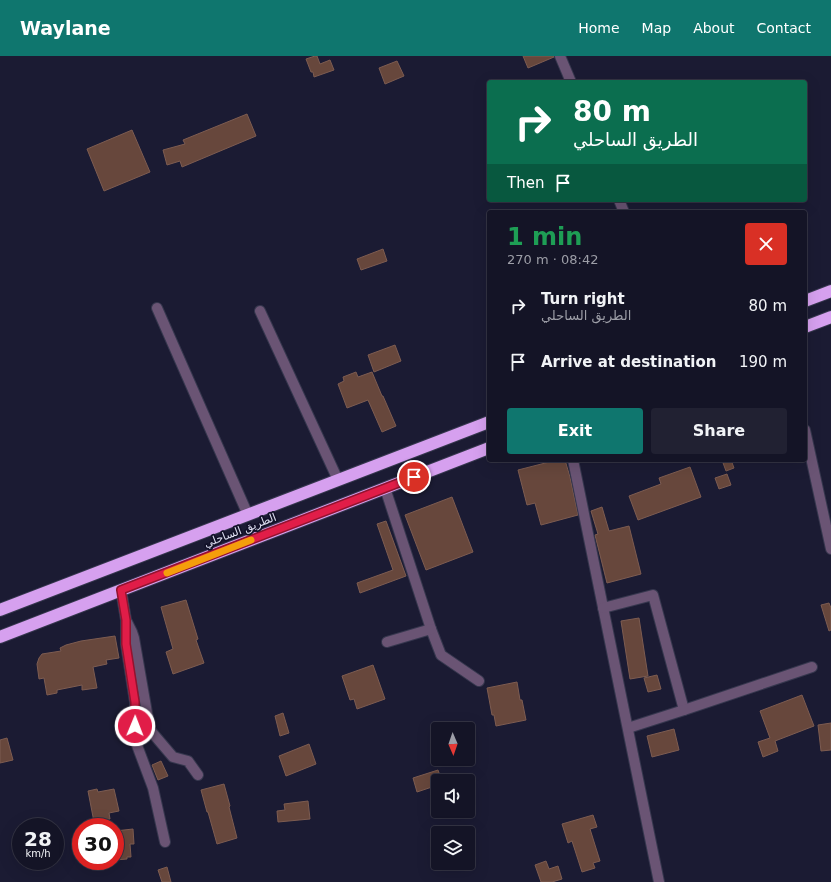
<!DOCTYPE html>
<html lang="en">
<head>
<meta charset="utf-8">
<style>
  body { margin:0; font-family:"DejaVu Sans",Cairo,sans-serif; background:#212132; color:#f1f3f6; height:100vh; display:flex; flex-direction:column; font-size:15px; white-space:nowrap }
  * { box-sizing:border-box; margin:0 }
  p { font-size:13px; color:#9d9ea7 }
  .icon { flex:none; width:22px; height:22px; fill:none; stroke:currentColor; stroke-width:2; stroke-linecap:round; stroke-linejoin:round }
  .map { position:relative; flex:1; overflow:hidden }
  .sheet { position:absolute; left:487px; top:154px; width:320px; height:252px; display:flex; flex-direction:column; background:#141426; border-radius:4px; box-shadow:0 4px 16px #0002,0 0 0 1px #333343 }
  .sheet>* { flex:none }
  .hud { position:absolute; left:487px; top:24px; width:320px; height:122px; border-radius:4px; box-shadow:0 4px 16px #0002,0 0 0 1px #333343; background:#0b6e4f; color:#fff; overflow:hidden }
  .needle { width:26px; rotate:178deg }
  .tools { position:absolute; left:431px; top:666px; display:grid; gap:8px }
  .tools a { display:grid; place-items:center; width:44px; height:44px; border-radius:4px; background:#141426; box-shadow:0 4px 16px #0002,0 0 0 1px #333343; font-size:20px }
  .speed { position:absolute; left:12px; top:762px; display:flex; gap:8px; font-size:20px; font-weight:700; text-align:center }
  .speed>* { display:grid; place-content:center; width:52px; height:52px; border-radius:50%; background:#141426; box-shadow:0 4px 16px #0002,0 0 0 1px #333343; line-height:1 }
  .speed small { font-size:10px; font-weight:400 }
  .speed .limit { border:6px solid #d22; background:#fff; color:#111 }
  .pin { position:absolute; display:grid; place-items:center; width:34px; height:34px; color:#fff; margin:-17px; border:2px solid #fff; border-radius:50%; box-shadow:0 1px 4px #0007 }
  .me { position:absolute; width:44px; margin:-22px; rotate:1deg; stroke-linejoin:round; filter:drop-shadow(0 0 3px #0008) }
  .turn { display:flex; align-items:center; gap:14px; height:84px; padding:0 20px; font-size:18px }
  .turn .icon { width:52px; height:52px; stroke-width:2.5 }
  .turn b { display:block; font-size:28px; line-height:34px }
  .then { display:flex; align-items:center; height:38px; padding:0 20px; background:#0003; gap:8px; font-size:15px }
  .round { display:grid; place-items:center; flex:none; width:42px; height:42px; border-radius:4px; background:#212132 }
  .summary { display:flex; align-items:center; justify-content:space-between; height:68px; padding:0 20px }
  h1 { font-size:24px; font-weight:700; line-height:30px; color:#1e9e55 }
  .button { display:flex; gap:8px; margin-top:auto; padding:8px 20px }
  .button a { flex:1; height:46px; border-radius:4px; background:#0f766e; color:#fff; font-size:16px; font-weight:700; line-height:46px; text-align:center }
  .button a+a { background:#212132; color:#f1f3f6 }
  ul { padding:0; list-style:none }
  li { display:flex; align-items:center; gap:12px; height:56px; padding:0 20px }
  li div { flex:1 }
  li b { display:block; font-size:15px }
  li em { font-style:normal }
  header { display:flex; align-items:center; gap:24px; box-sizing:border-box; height:56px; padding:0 20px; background:#0f766e; color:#fff }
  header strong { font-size:19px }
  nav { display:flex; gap:22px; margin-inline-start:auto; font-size:14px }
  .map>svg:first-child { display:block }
</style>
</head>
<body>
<header>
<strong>Waylane</strong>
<nav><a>Home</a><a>Map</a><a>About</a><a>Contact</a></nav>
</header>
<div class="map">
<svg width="831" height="826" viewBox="0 0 831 826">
  <rect width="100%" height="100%" fill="#1b1b33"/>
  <g fill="#67473c" stroke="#7d5c51">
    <polygon points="315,0 317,0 320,8 330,4 334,14 314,21 313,16 311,16 306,3"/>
    <polygon points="523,0 554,0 554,1 528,12"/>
    <polygon points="397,5 404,20 385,28 379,12"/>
    <polygon points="247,58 256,80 182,111 180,105 167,109 163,94 185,88 183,84"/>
    <polygon points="132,74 150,116 104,135 87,93"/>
    <polygon points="383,193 387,205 361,214 357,203"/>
    <polygon points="395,289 401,305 374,316 368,299"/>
    <polygon points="356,316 358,321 372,316 382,340 383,340 396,370 382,376 368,344 347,352 338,328 344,325 343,321"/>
    <polygon points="557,404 565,404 570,421 578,459 541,469 535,447 527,449 518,414"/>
    <polygon points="722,404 731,404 734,412 726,415"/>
    <polygon points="690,411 701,441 638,464 629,440 661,428 659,422"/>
    <polygon points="727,418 731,429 719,433 715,422"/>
    <polygon points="452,441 473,496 426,514 405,459"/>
    <polygon points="602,451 609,475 629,470 641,518 607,527 595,479 598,478 591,455"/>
    <polygon points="386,465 406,520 360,537 357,527 393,514 377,468"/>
    <polygon points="186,544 198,583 196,584 204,607 173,618 166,596 173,593 161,551"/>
    <polygon points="829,547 831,552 831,574 829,575 821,549"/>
    <polygon points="639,562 648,620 630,623 621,565"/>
    <polygon points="115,580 119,602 106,604 107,608 93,611 97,632 82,634 82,629 57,634 57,637 47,639 44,622 39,623 37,608 39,602 42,598 61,595 60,592 66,589 81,585"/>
    <polygon points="373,609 385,643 357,653 354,643 350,644 342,620"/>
    <polygon points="657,619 661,633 648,636 644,622"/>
    <polygon points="517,626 520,644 522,644 526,664 496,670 494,659 492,659 487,632"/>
    <polygon points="802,639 814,670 775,685 778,695 763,701 758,686 770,682 760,655"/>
    <polygon points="283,657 289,677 280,680 275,660"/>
    <polygon points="831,667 831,694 821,695 818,669"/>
    <polygon points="674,673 679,694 652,701 647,680"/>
    <polygon points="7,682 13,704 0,707 0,684"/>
    <polygon points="309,688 316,708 286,720 279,700"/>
    <polygon points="161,705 168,720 158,724 152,709"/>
    <polygon points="438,714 442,725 438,725 438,729 417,736 413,722"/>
    <polygon points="224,728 230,750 229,751 237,782 217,788 208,756 207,756 201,734"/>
    <polygon points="97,733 98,736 114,733 119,755 109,757 110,763 94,766 88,735"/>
    <polygon points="308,745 310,763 278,766 277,755 285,754 284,748"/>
    <polygon points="593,759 597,771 590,773 600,805 593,807 595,812 582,816 572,785 568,787 562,768"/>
    <polygon points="133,773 134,788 130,788 131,801 127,801 127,803 115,804 115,775"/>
    <polygon points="546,805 549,813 558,810 562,823 552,826 541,826 535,809"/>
    <polygon points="167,811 171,826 162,826 158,814"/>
  </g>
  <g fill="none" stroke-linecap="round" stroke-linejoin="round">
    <defs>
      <g id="minor">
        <polyline points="560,0 571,26"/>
        <polyline points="619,144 624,156"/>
        <polyline points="157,252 248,459"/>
        <polyline points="260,255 338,424"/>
        <polyline points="805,374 831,493"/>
        <polyline points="573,404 659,826"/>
        <polyline points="385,432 431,573 441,599 479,625"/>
        <polyline points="121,534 126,564 126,588 135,646 135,684 153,732 165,786"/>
        <polyline points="603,552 653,539 684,654"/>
        <polyline points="127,566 132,576 134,582 150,674 173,701 188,705 198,719"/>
        <polyline points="387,586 431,573"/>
        <polyline points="628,672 684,654 812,611"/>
      </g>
      <g id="highway">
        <polyline points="805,245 831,235"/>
        <polyline points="805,271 831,261"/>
        <polyline points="0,554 489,366"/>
        <polyline points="0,581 489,392"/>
      </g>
    </defs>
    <use href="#minor" stroke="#36374e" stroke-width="12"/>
    <use href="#highway" stroke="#36374e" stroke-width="14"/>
    <use href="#minor" stroke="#6a5474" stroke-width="10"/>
    <use href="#highway" stroke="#d6a0ef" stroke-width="12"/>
  </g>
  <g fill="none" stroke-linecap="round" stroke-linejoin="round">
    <defs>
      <polyline id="route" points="135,670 135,646 126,588 126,564 121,534 414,421"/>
    </defs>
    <use href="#route" stroke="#92132f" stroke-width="10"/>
    <use href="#route" stroke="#e11d48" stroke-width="7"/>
    <polyline stroke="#f59e0b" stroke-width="7" points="167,517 251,484"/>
  </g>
  <g text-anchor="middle" stroke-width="3.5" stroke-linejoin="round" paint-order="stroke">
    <g font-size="11" fill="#dfe0f2" stroke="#121129">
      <text transform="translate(240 474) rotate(-21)" y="4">الطريق الساحلي</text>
    </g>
  </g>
</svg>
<div class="tools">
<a><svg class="needle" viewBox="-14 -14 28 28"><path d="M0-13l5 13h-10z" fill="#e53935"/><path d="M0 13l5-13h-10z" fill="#9d9ea7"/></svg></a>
<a><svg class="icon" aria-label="sound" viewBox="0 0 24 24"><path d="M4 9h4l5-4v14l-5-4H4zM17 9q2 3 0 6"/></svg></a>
<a><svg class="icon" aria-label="layers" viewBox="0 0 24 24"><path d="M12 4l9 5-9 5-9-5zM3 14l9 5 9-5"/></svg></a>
</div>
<div class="speed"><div>28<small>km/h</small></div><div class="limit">30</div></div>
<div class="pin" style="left:414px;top:421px;background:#d93025"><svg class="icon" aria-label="arrive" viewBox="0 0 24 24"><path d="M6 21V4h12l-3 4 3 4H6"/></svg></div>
<svg class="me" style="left:135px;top:670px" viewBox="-20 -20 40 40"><circle r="17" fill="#e11d48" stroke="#fff" stroke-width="3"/><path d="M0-11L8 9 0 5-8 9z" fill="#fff"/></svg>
<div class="hud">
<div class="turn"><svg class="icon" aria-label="right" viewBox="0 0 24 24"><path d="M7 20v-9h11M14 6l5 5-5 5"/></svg><div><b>80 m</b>الطريق الساحلي</div></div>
<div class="then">Then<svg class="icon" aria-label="arrive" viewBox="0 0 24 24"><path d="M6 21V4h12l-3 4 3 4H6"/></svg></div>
</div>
<section class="sheet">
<div class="summary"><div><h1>1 min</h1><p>270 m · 08:42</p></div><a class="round" style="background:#d93025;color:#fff"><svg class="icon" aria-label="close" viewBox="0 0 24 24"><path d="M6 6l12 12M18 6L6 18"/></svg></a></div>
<ul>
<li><svg class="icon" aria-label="right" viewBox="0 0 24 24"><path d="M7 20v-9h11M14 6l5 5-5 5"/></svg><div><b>Turn right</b><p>الطريق الساحلي</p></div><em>80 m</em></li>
<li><svg class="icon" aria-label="arrive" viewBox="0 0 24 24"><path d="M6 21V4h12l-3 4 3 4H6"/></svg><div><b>Arrive at destination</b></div><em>190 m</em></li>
</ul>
<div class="button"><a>Exit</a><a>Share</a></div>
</section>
</div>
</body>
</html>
